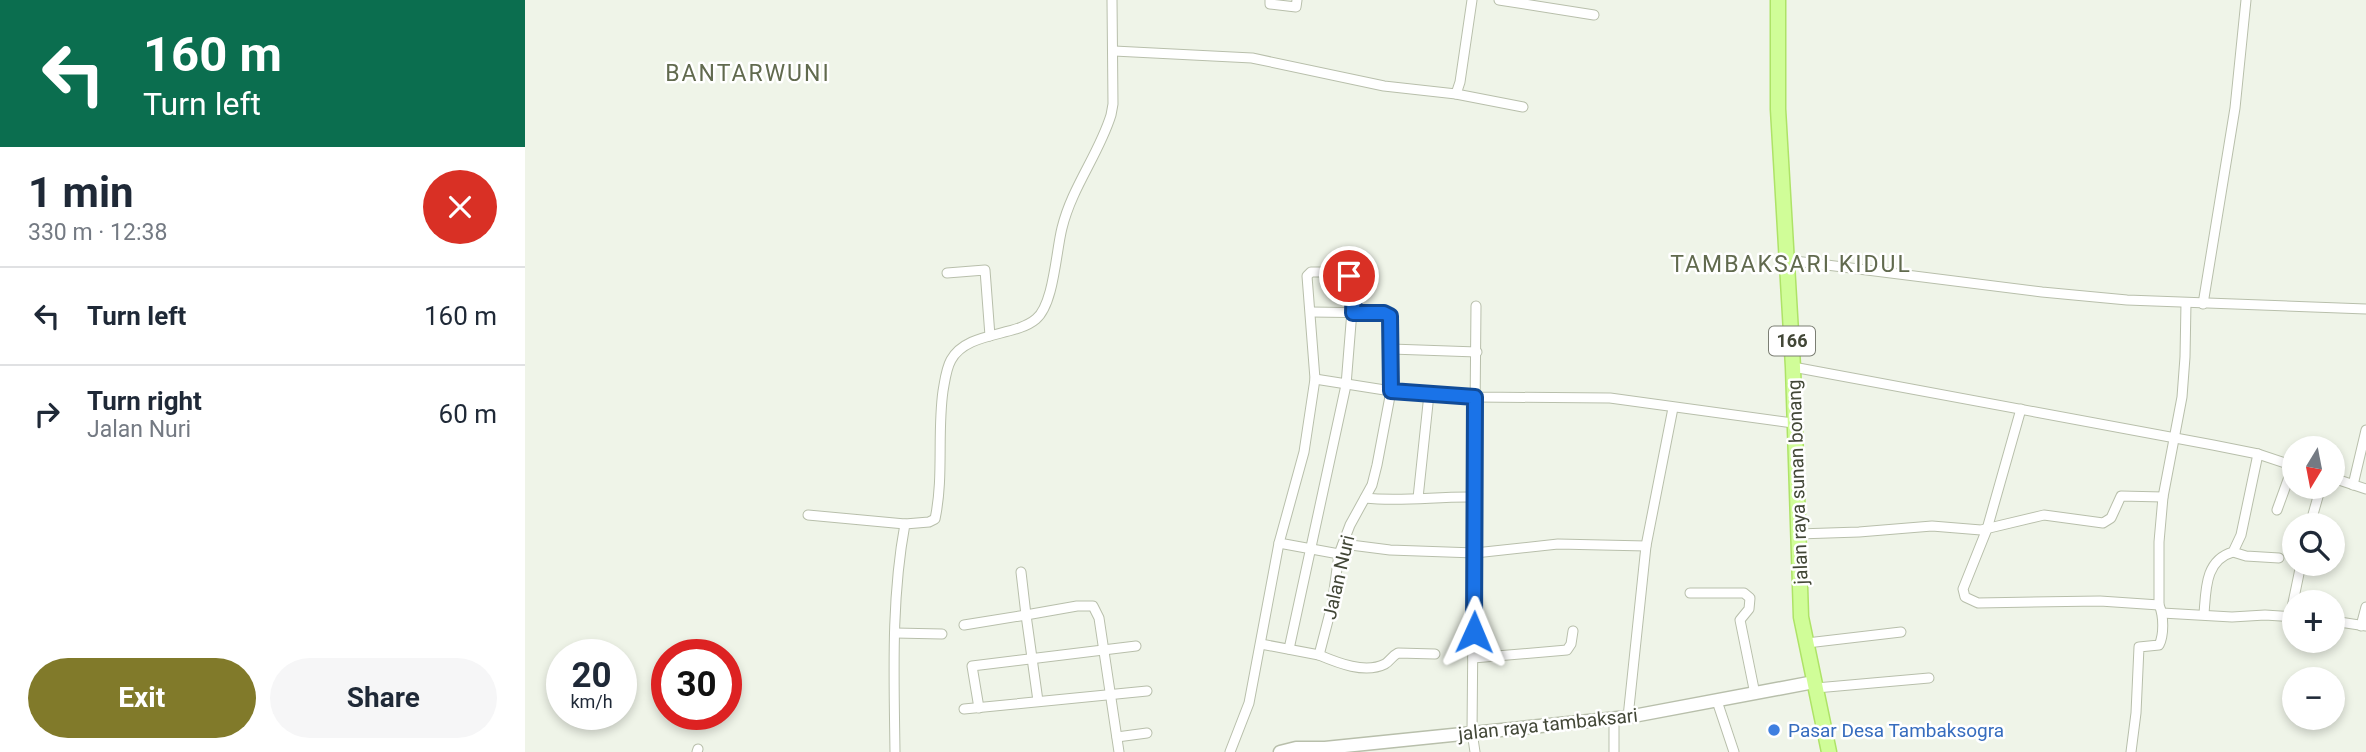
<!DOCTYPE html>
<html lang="en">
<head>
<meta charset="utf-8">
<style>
  body { margin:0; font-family:Roboto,sans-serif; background:#f6f6f7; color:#1f2937; height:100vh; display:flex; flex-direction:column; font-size:26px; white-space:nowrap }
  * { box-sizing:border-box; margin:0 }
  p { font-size:23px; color:#747a83 }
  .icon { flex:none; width:38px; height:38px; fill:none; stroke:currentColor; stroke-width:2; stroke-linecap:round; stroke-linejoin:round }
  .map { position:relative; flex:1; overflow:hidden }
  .sheet { display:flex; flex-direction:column; background:#fff; width:525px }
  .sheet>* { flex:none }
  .top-card { background:#0b6e4f; color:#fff; overflow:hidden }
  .needle { width:46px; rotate:190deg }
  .controls { position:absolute; left:1757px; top:436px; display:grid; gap:14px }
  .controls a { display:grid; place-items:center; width:63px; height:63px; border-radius:50%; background:#fff; box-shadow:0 4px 10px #0003; font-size:35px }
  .speed { position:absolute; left:21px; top:639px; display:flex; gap:14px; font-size:35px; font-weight:700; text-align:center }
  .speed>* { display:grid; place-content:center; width:91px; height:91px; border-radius:50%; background:#fff; box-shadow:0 4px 10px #0003; line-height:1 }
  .speed small { font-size:18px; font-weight:400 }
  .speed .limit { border:10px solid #d22; background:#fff; color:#111 }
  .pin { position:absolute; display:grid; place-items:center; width:60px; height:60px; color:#fff; margin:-30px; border:4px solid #fff; border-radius:50%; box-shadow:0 2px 7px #0007 }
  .me { position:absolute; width:77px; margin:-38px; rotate:1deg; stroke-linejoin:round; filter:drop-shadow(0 0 5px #0008) }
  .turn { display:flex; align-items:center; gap:24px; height:147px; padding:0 28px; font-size:32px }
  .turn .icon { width:91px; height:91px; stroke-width:2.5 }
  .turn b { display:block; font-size:49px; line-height:60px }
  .round { display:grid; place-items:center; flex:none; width:74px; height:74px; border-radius:37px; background:#f6f6f7 }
  .head { display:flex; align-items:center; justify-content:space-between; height:119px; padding:0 28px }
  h1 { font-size:42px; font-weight:700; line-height:52px }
  .action { display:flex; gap:14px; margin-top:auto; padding:14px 28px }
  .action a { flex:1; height:80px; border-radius:42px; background:#817a2a; color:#fff; font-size:28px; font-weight:700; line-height:80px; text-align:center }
  .action a+a { background:#f6f6f7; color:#1f2937 }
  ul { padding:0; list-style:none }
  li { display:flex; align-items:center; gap:21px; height:98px; padding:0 28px; border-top:2px solid #e0e1e3 }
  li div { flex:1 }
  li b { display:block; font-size:26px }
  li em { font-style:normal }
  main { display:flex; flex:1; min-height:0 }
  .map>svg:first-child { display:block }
</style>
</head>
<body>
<main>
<section class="sheet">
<div class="top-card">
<div class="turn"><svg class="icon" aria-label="left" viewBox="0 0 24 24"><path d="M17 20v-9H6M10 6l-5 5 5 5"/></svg><div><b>160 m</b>Turn left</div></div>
</div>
<div class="head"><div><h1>1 min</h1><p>330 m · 12:38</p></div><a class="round" style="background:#d93025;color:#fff"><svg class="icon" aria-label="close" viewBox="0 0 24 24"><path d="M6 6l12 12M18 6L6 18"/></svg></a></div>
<ul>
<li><svg class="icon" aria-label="left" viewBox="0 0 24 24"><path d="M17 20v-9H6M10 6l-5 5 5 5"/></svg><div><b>Turn left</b></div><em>160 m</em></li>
<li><svg class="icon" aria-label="right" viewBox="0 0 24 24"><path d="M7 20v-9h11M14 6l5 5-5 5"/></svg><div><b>Turn right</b><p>Jalan Nuri</p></div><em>60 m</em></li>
</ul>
<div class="action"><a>Exit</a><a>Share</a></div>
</section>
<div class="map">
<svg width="1841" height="752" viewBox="0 0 1841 752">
  <rect width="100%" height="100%" fill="#eff4e8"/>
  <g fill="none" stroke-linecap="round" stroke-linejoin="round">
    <defs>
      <g id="minor">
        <polyline points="745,0 745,4 771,7 772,0"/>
        <polyline points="974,0 1069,15"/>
        <polyline points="589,51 727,58 859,86 931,94 998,107"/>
        <polyline points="931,94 935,82 947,0"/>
        <polyline points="1262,260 1517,292 1602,300 1841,309"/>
        <polyline points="422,273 460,270 465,336"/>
        <polyline points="1678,304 1710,108 1721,0"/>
        <polyline points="866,349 952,352"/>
        <polyline points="1268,367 1688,445 1733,454 1769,466"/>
        <polyline points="790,379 866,391 950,397 1085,398 1268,423"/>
        <polyline points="1496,409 1462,529 1438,589 1440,597 1453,603 1575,601 1634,605"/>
        <polyline points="1808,478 1841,489"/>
        <polyline points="1828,485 1841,430"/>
        <path d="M 840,498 C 877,502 913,496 950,497"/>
        <polyline points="893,498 904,394"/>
        <polyline points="1752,510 1768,466"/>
        <polyline points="283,515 380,524"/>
        <polyline points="1785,525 1796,486"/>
        <polyline points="1273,534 1334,532 1407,526 1456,530 1519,515 1578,523 1586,518 1596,496 1638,497"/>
        <polyline points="754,543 814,554"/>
        <polyline points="818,544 865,550 950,553 1033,544 1121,546"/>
        <polyline points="1708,552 1721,556 1754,558"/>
        <polyline points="1165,593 1219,593 1225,598 1224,609 1215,620 1230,694"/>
        <polyline points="1637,613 1707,617 1740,615 1769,617"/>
        <path d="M 1679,614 C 1681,589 1680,560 1708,552 L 1716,535 L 1733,454"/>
        <polyline points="1765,617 1776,564"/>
        <polyline points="1808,621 1841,626"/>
        <polyline points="439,625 501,615 496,572"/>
        <polyline points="1836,626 1841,607"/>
        <polyline points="370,633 417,634"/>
        <polyline points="1282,643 1376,632"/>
        <polyline points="736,644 794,655 807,605 814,554 825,525 847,485 852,465 866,391 865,316 859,313 786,312"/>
        <path d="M 794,655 C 813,663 840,674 860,664 C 865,661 867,656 873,653 L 910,654"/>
        <polyline points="948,658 1042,650 1046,644 1048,631"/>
        <polyline points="1291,688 1404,678"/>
        <polyline points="513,701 501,615 552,606 568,606 574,618 594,752"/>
        <polyline points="1192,701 1209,752"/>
        <polyline points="454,708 447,666 611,646"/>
        <polyline points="439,709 622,691"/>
        <polyline points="1103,717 1121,546 1148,408"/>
        <polyline points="1089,719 1089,752"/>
        <polyline points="592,737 622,733"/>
        <polyline points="172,752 173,749"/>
        <path d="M 370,752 C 369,676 366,599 380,524 L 404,522 L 410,519 C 419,477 412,433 418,391 C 420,380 421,369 426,360 C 442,331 490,337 511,319 C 529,304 531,251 537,228 C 547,187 574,154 586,115 L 588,104 L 587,0"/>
        <polyline points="705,752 724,703 754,543 779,452 790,379 782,276 786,272 813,272 824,276 829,286 821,385 764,649"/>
        <polyline points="950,752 947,732 951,306"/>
        <path d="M 1606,752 L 1611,713 L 1614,647 L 1634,645 C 1639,635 1639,616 1634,605 L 1634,542 L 1638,497 L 1657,397 L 1660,357 L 1661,303"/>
      </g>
      <polyline id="tertiary" points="755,752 771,748 800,748 1103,717 1289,682"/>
      <polyline id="primary" points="1253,0 1253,109 1268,367 1276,617 1304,752"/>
    </defs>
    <use href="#minor" stroke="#b8bfab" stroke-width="11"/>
    <use href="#tertiary" stroke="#b8bfab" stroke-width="15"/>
    <use href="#primary" stroke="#aee367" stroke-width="17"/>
    <use href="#minor" stroke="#fff" stroke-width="9"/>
    <use href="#tertiary" stroke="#fff" stroke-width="12"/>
    <use href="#primary" stroke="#d0fd98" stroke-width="14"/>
  </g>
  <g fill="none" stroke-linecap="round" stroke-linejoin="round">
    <defs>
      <polyline id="route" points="824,276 829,282 828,313 859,313 865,316 866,391 950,397 949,632"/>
    </defs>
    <use href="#route" stroke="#114b97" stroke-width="18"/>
    <use href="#route" stroke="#1a73e8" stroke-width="12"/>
  </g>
  <circle fill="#3f7fe0" stroke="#fff" stroke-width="2.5" cx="1249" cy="730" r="7"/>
  <g text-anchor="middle" stroke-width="5" stroke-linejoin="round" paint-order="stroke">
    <rect fill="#fff" stroke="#7b7e73" stroke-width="2" x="1244" y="326.5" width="46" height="29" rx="5"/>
    <g font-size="18" font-weight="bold" fill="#424737">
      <text x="1267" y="347">166</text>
    </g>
    <g font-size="19" fill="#424737" stroke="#fff">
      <text transform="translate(1272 482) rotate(-92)" y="7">jalan raya sunan bonang</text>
      <text transform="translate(813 577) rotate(-77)" y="7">Jalan Nuri</text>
      <text transform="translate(1023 724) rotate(-6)" y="7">jalan raya tambaksari</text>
    </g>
    <g font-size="19" fill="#366cbe" stroke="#fff" text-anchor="start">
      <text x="1263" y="737">Pasar Desa Tambaksogra</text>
    </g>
    <g font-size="23" letter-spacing="2" fill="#616a4e" stroke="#fff">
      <text x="223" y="81">BANTARWUNI</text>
      <text x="1266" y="272">TAMBAKSARI KIDUL</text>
    </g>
  </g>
</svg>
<div class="controls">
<a><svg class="needle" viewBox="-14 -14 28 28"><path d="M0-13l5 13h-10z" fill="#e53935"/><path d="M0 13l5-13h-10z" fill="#747a83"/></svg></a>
<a><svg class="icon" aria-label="search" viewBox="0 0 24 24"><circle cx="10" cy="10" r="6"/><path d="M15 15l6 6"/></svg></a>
<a>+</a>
<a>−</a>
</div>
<div class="speed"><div>20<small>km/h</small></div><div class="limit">30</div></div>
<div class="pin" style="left:824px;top:276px;background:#d93025"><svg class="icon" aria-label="arrive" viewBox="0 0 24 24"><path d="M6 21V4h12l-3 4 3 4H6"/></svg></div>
<svg class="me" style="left:949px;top:632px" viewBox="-20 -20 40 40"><path d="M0-17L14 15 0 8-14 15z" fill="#1a73e8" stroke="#fff" stroke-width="4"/></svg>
</div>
</main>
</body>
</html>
